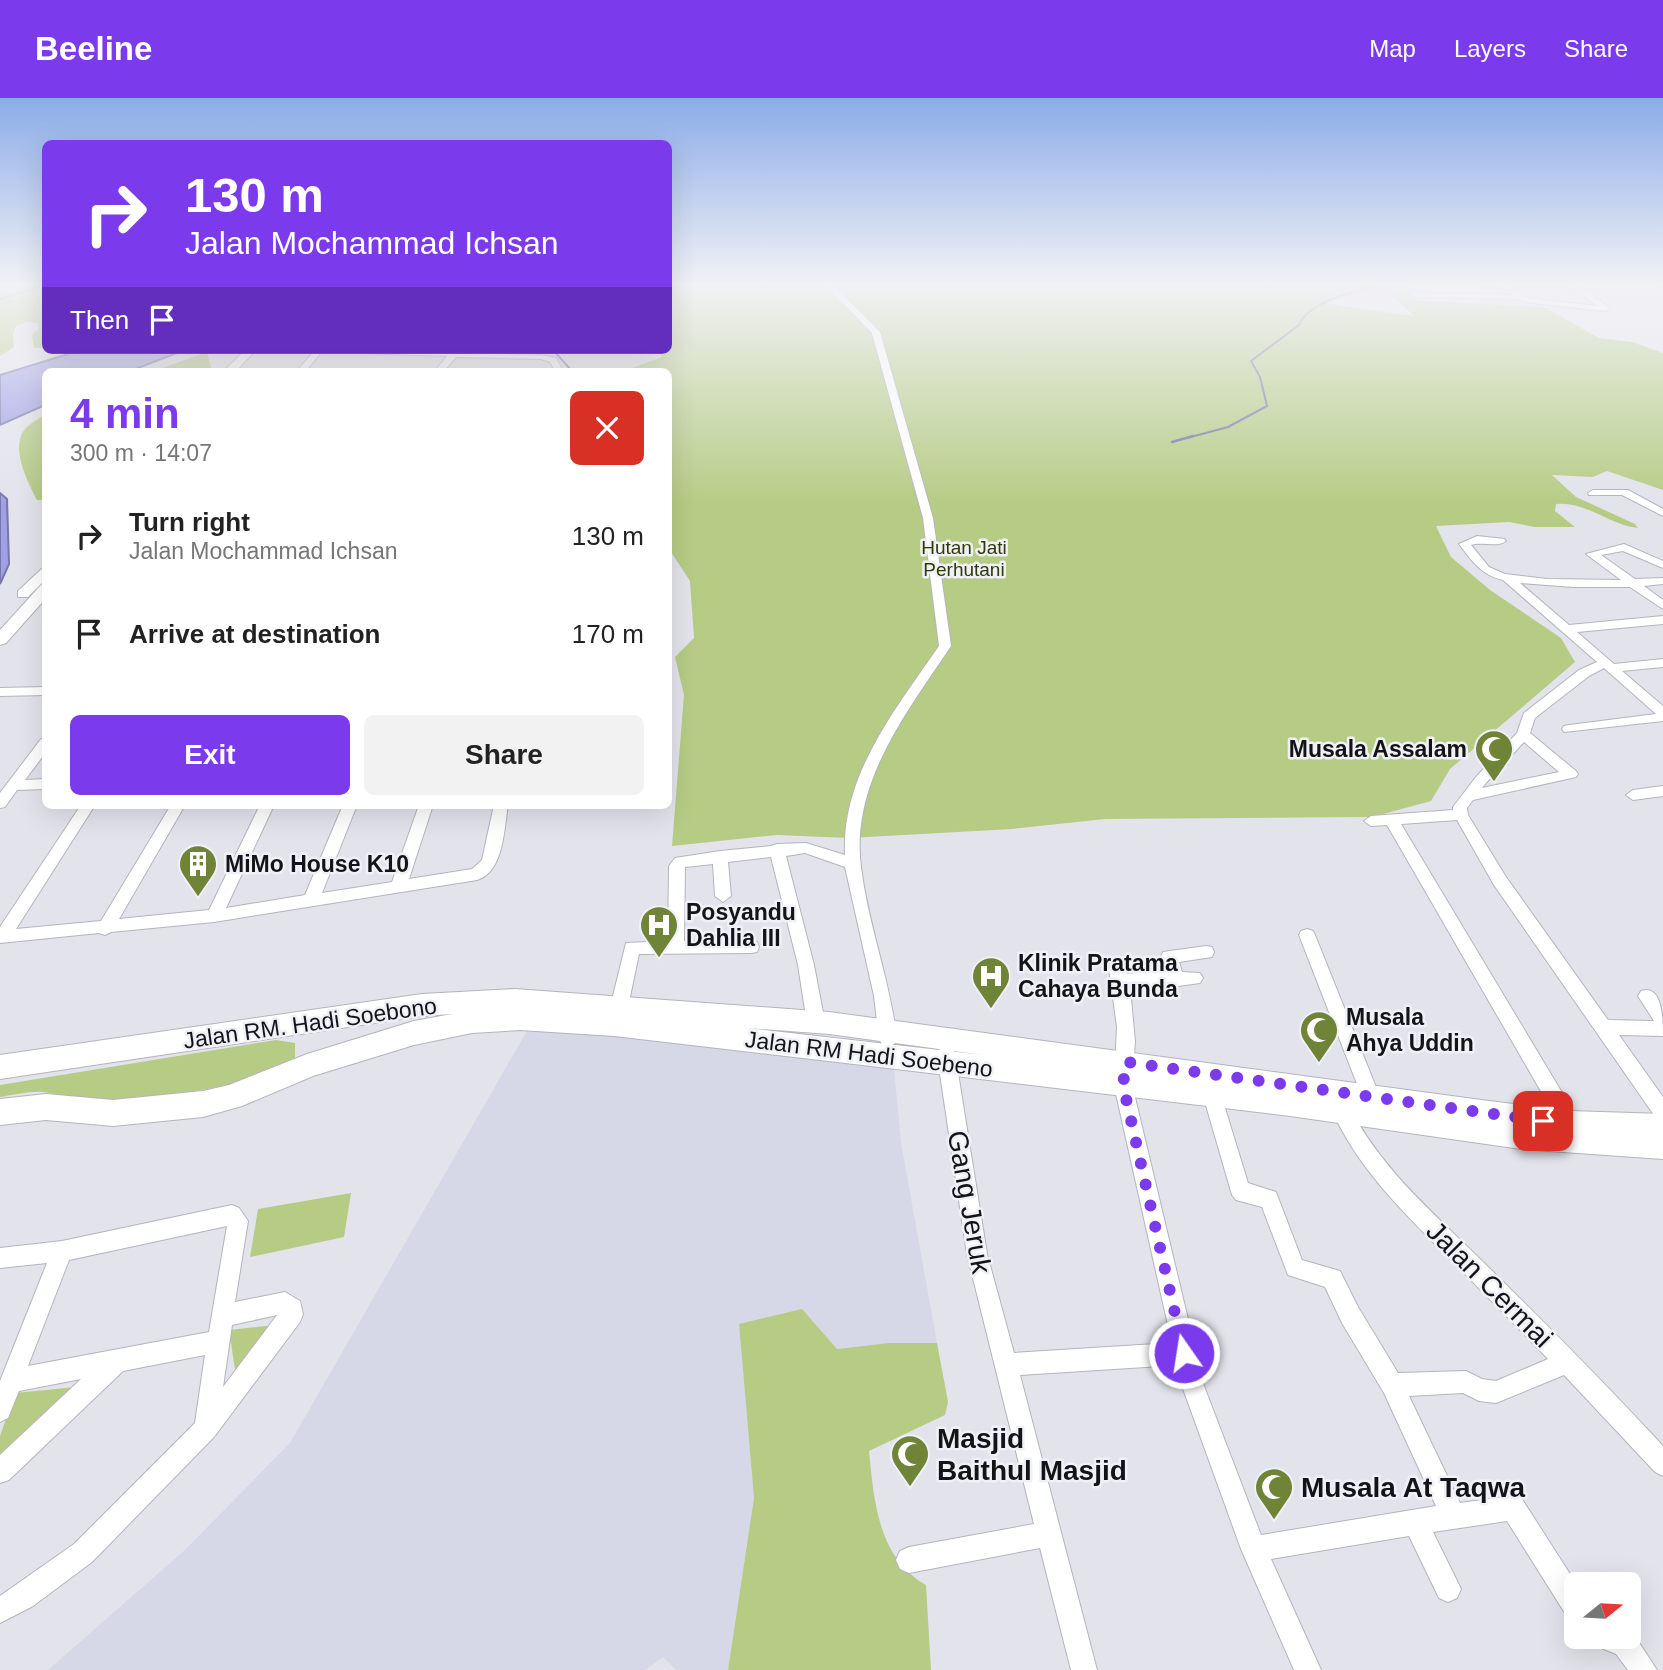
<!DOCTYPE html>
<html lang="en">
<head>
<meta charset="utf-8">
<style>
  body { margin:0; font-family:Arial,sans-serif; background:#f2f2f2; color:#222; height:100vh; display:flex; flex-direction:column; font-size:26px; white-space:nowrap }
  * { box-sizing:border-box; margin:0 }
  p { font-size:23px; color:#767676 }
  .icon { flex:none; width:38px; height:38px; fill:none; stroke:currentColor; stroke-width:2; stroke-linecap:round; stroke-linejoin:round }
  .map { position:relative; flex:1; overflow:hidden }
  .sheet { position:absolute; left:42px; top:270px; width:630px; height:441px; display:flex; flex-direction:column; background:#fff; border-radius:10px; box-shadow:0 7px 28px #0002 }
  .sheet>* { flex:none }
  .banner { position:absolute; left:42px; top:42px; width:630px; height:214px; border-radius:10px; box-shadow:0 7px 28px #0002; background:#7c3aed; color:#fff; overflow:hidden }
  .needle { width:46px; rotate:72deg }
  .tools { position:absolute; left:1564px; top:1474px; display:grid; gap:14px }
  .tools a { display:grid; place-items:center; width:77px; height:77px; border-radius:10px; background:#fff; box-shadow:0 7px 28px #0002; font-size:35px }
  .pin { position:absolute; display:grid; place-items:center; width:60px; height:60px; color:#fff; margin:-30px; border-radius:14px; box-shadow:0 4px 10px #0006 }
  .me { position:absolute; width:77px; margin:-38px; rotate:347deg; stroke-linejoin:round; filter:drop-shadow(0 0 5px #0008) }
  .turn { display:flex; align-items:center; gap:24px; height:147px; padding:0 28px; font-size:32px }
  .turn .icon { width:91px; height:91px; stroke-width:2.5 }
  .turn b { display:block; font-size:49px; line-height:60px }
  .then { display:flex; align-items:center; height:66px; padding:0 28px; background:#0003; gap:14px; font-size:26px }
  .round { display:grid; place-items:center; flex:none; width:74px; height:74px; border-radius:10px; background:#f2f2f2 }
  .headline { display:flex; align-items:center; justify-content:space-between; height:119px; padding:0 28px }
  h1 { font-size:42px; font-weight:700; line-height:52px; color:#7c3aed }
  .primary-button { display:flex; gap:14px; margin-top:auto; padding:14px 28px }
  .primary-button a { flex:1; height:80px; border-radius:10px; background:#7c3aed; color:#fff; font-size:28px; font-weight:700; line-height:80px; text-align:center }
  .primary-button a+a { background:#f2f2f2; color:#222 }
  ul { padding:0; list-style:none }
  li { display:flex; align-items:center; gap:21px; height:98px; padding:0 28px }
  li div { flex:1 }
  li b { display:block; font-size:26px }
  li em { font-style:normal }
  header { display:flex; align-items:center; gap:42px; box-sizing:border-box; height:98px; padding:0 35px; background:#7c3aed; color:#fff }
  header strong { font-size:33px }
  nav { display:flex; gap:38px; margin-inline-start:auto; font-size:24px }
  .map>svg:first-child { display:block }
</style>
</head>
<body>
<header>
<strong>Beeline</strong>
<nav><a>Map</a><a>Layers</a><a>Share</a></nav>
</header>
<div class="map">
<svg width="1663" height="1572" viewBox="0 0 1663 1572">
  <rect width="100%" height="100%" fill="#e3e3ec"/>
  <polygon fill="#d6d7e7" points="531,926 894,971 901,1045 937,1245 889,1245 837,1251 739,1226 754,1400 728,1572 676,1572 663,1559 645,1572 48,1572 186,1451 290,1345"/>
  <g fill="#b6cc85" fill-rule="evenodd">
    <polygon points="45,185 45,249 34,250 32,237 39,231 38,225 26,224 16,228 13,235 14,249 0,258 0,185"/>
    <path d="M 669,185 L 1407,185 L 1413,200 L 1424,203 L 1544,209 L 1599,240 L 1632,244 L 1663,255 L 1663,392 L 1607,373 L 1593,379 L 1552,377 L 1576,399 L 1635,426 L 1638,430 C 1609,427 1586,403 1556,406 L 1555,413 L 1575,429 L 1535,429 L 1509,424 L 1436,428 L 1451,459 L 1490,492 L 1561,540 L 1575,564 L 1450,671 L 1431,703 L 1372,719 L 1105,721 L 1012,731 L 849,740 L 777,737 L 672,748 L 684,597 L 675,559 L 694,540 L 690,483 L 669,451 L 668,273 L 624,273 L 662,259 L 660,252 L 668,252 ZM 1375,192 L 1386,194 L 1415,218 L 1339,208 L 1326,204 Z"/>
    <polygon points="207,254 212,273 154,273"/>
    <path d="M 45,316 L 45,402 L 37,402 C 28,384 8,347 27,329 C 32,324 40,320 45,316 Z"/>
    <path d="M 276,942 L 295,945 L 295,964 C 257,990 133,1003 85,1002 C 71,1002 57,995 43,994 C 29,993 14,997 0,999 L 0,987 Z"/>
    <polygon points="351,1095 344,1139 250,1159 258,1111"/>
    <path d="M 802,1211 L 837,1251 L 889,1245 L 937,1245 L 948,1304 L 945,1317 L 869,1353 C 874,1403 878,1460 926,1487 L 931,1572 L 728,1572 L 754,1400 L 739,1226 Z"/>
    <polygon points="275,1227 236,1278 229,1232"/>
    <polygon points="76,1289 0,1362 0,1338 15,1295"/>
  </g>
  <g fill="#a0a0e7" stroke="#7676a9" stroke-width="2">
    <polygon points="81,252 185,252 130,273 46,273 45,307 0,327 0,277"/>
    <polygon points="0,395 7,401 9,466 0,486"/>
  </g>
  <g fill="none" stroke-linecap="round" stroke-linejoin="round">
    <g stroke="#7676a9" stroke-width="2">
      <polyline points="0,201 46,187"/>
      <polyline points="553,252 572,273"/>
      <path d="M 1187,340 L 1228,329 L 1267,308 L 1260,279 L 1251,263 L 1299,227 C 1309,201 1363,192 1388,185"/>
    </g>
    <polyline stroke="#7676a9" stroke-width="2.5" points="1172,344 1193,338"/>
    <defs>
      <g id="street">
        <path d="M 823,185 L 831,185 L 880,234 L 933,420 L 951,548 C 907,614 850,685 861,769 C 868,827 890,882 897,941 L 894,946 L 888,948 L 882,946 L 879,941 L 874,898 L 845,769 L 805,755 L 786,758 L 814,867 L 825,925 L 822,930 L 816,932 L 810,930 L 807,925 L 798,867 L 771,759 L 728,764 L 731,798 L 723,804 L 715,798 L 713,766 L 685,769 L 684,843 L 751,843 L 757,844 L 759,849 L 757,854 L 751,855 L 639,856 L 626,918 L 623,923 L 617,925 L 611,923 L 608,918 L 626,845 L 668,843 L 669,768 L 675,760 L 720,753 L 771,748 L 777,746 L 806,745 L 845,757 C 841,677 896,611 939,548 L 923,420 L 872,235 Z"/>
        <path d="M 1484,185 L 1575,185 L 1611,211 L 1604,213 L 1525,204 L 1519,201 L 1415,199 L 1411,197 L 1415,195 L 1513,197 L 1502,189 L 1487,189 ZM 1512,189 L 1570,189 L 1598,208 L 1527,200 Z"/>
        <polygon points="315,252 323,252 306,273 297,273"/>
        <polygon points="331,252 541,257 556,260 563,273 555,273 550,264 541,261 456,259 444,273 435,273 447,258 335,254"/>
        <polygon points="1593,392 1628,392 1663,411 1663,418 1622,397 1589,397 1588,395"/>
        <path d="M 1477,438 L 1505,441 L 1506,443 C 1497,450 1482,443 1471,447 L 1489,469 L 1505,476 L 1547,481 L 1621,482 L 1586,456 L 1624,446 L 1663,463 L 1663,470 L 1623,453 L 1601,457 L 1635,481 L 1663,480 L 1663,486 L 1644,488 L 1663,502 L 1663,511 L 1630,489 L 1573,489 L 1520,485 L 1569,527 L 1663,518 L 1663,526 L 1577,534 L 1614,566 L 1663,561 L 1663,569 L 1622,573 L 1663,608 L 1663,623 L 1564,634 L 1562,631 L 1564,628 L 1569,627 L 1656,616 L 1604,570 L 1589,578 L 1535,620 L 1530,635 L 1576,673 L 1578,676 L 1576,679 L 1473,702 L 1467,710 L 1468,717 L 1506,779 L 1608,922 L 1654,923 L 1638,898 L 1641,893 C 1663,885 1663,924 1663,938 L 1619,937 L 1663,999 L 1663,1022 L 1656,1020 L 1494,787 L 1457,722 L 1401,726 L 1579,1023 L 1582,1029 L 1579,1035 L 1572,1038 L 1565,1035 L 1387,727 L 1371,728 L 1364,723 L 1371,718 L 1453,712 L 1453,709 L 1476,679 L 1517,635 L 1524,615 L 1579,572 L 1597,564 L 1503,482 C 1481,477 1472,463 1459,446 ZM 1524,644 L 1559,674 L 1482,690 L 1486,685 Z"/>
        <polygon points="46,589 46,597 0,598 0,590"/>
        <polygon points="46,640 46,654 25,682 46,681 46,691 17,692 5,709 0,710 0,695 41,641"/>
        <polygon points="1663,688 1663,698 1633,702 1626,697 1633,692"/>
        <path d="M 81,707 L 95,707 L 16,831 L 101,823 L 171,707 L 185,707 L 119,821 L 209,812 L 260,707 L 274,707 L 226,810 L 305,797 L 343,707 L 357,707 L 322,795 L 392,784 L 419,707 L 433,707 L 409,781 L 472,771 L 482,762 L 494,707 L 508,707 C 504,730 504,774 477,782 L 214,824 L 111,834 L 105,837 L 99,835 L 0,845 L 0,829 Z"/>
        <polygon points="1307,831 1313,833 1315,837 1382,1004 1380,1010 1373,1012 1366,1010 1364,1004 1299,837 1301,833"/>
        <path d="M 1206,848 L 1212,849 L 1214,854 L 1212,859 L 1179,864 L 1182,874 L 1200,875 L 1203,880 L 1200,885 L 1178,888 L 1171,884 L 1130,890 L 1135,943 L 1132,987 L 1204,1288 L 1261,1437 L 1436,1408 L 1384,1295 L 1342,1225 L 1325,1189 L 1288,1177 L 1262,1109 L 1236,1102 L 1232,1097 L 1203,997 L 1205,991 L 1212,989 L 1219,991 L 1221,997 L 1248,1085 L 1276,1094 L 1302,1162 L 1340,1173 L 1358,1209 L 1398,1275 L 1466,1273 L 1482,1281 L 1496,1283 L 1548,1261 C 1517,1229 1486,1197 1455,1166 C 1406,1117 1357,1071 1330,1008 L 1332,1002 L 1339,1000 L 1346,1002 C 1376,1066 1430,1112 1480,1161 C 1542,1222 1604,1284 1663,1348 L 1663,1378 L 1655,1374 L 1564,1277 L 1496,1305 L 1479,1303 L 1463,1295 L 1409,1298 L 1460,1405 L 1513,1398 L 1522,1401 L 1577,1487 L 1577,1524 L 1568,1520 L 1507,1423 L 1433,1434 L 1461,1491 L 1457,1500 L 1448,1504 L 1439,1500 L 1409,1438 L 1271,1461 L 1321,1572 L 1294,1572 L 1241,1451 L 1182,1288 L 1177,1267 L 1020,1277 L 1097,1572 L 1071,1572 L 1040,1450 L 909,1475 L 900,1471 L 896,1462 L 900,1453 L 909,1449 L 1034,1426 L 967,1156 L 937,956 L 940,951 L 946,948 L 952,951 L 955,956 L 987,1156 L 1014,1255 L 1172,1245 L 1114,987 L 1117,929 L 1109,871 L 1111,866 L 1123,866 L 1127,876 L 1165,872 L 1161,859 L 1163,854 Z"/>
        <path d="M 232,1107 L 239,1110 L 248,1123 L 235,1204 L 285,1194 L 300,1203 L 303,1216 L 300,1224 L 214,1339 L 92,1464 L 33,1508 L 0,1525 L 0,1498 L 74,1446 L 195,1325 L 205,1257 L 123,1273 L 9,1382 L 0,1385 L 0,1357 L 81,1281 L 19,1293 L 8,1320 L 0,1324 L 0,1283 L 47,1165 L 0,1170 L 0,1150 L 62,1143 ZM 227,1128 L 209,1234 L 28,1268 L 69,1162 ZM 277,1217 L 223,1289 L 232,1227 Z"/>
        <polygon points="1629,1535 1634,1537 1657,1572 1628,1572 1616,1556 1594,1547 1590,1538 1629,1538"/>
      </g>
      <g id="secondary">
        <polygon points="245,252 256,252 236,273 224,273"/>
        <polygon points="46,467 46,481 28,499 18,499 18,493"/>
        <polygon points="46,485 46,500 6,545 0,547 0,532 41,487"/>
      </g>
      <path id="primary" d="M 515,891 L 829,914 L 1489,1003 L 1570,1013 L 1663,1016 L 1663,1061 L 1521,1051 L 1290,1018 L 820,962 L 614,938 L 520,932 L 472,935 L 414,947 L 313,978 L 242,1008 L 203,1019 L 113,1028 L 46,1022 L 0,1027 L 0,1001 L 46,996 L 113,1002 L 203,993 L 229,987 L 307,956 L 414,923 L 452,916 L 422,918 L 0,981 L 0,957 L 422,896 ZM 747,930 L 829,936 L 983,957 Z"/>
    </defs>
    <use href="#street" stroke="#b4b4bd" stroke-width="2"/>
    <use href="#secondary" stroke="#b4b4bd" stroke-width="2"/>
    <use href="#primary" stroke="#b4b4bd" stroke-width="2"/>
    <use href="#street" fill="#fff" fill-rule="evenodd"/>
    <use href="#secondary" fill="#fff" fill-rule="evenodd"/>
    <use href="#primary" fill="#fff" fill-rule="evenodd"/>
  </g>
  <linearGradient id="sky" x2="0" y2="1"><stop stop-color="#8bace8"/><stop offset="0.46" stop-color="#f2f2f6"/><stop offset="1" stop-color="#f2f2f6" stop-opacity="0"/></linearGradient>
  <rect width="1663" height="406" fill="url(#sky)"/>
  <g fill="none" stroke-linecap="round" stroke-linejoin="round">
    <polyline stroke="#7c3aed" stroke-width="12" stroke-dasharray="0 21.6" points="1184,1255 1123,987 1126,964 1543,1023"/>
  </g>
  <defs>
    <symbol id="mosque-pin" viewBox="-11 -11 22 30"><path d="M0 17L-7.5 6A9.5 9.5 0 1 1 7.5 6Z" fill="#6f8436" stroke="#f0f0f9"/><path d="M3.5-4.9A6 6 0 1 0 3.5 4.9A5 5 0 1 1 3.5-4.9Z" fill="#fff"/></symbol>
    <symbol id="building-pin" viewBox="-11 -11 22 30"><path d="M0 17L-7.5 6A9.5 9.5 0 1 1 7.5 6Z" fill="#6f8436" stroke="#f0f0f9"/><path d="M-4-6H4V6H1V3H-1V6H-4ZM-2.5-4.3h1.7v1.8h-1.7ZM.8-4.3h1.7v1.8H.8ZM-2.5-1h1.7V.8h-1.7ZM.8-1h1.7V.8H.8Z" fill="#fff"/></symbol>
    <symbol id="hospital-pin" viewBox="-11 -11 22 30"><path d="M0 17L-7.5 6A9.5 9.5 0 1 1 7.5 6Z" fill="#6f8436" stroke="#f0f0f9"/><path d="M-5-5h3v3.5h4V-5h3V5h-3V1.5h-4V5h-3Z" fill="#fff"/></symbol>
  </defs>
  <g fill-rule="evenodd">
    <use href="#mosque-pin" x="1472" y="629" width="44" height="60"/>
    <use href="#building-pin" x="176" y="744" width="44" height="60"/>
    <use href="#hospital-pin" x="637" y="805" width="44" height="60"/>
    <use href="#hospital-pin" x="969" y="856" width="44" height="60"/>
    <use href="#mosque-pin" x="1297" y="910" width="44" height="60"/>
    <use href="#mosque-pin" x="888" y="1334" width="44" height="60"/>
    <use href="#mosque-pin" x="1252" y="1367" width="44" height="60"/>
  </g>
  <g text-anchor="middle" stroke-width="5" stroke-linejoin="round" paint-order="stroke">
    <g font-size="19" fill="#2e3b01" stroke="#f0f0f9">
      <text x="964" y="456">Hutan Jati<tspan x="964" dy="22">Perhutani</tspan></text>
    </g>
    <g font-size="23" font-weight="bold" fill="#141417" stroke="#f0f0f9" text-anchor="start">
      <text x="1467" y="659" text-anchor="end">Musala Assalam</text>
      <text x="225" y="774">MiMo House K10</text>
      <text x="686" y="822">Posyandu<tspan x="686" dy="26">Dahlia III</tspan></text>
      <text x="1018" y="873">Klinik Pratama<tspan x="1018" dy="26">Cahaya Bunda</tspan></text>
      <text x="1346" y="927">Musala<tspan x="1346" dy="26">Ahya Uddin</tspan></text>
    </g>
    <g font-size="23" fill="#141417" stroke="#f0f0f9">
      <text transform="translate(310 925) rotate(-8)" y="8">Jalan RM. Hadi Soebono</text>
      <text transform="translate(869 956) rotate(7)" y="8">Jalan RM Hadi Soebeno</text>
    </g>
    <g font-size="28" fill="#141417" stroke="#f0f0f9">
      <text transform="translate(970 1104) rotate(80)" y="10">Gang Jeruk</text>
      <text transform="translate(1490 1186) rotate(45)" y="10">Jalan Cermai</text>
    </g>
    <g font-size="28" font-weight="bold" fill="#141417" stroke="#f0f0f9" text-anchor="start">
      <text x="937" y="1350">Masjid<tspan x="937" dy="32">Baithul Masjid</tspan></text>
      <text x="1301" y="1399">Musala At Taqwa</text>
    </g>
  </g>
</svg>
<div class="tools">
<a><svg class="needle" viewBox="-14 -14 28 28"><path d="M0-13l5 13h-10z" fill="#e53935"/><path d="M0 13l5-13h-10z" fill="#767676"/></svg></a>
</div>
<div class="pin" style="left:1543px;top:1023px;background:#d93025"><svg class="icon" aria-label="arrive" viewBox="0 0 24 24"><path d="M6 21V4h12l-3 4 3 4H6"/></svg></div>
<svg class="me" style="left:1184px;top:1255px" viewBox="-20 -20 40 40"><circle r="17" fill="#7c3aed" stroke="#fff" stroke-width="3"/><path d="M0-11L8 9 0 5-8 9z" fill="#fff"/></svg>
<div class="banner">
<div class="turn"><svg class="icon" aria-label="right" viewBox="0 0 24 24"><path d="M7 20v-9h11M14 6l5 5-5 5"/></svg><div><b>130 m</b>Jalan Mochammad Ichsan</div></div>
<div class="then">Then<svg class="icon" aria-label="arrive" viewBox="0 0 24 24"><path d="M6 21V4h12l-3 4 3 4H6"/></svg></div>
</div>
<section class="sheet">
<div class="headline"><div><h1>4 min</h1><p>300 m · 14:07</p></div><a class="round" style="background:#d93025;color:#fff"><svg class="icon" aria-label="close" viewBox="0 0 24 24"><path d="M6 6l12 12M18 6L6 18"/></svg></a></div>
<ul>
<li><svg class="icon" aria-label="right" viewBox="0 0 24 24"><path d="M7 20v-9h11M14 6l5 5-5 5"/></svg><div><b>Turn right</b><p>Jalan Mochammad Ichsan</p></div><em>130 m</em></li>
<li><svg class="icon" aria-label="arrive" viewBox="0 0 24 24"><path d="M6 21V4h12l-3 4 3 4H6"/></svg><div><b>Arrive at destination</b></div><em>170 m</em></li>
</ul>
<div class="primary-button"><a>Exit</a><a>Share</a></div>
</section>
</div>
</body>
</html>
